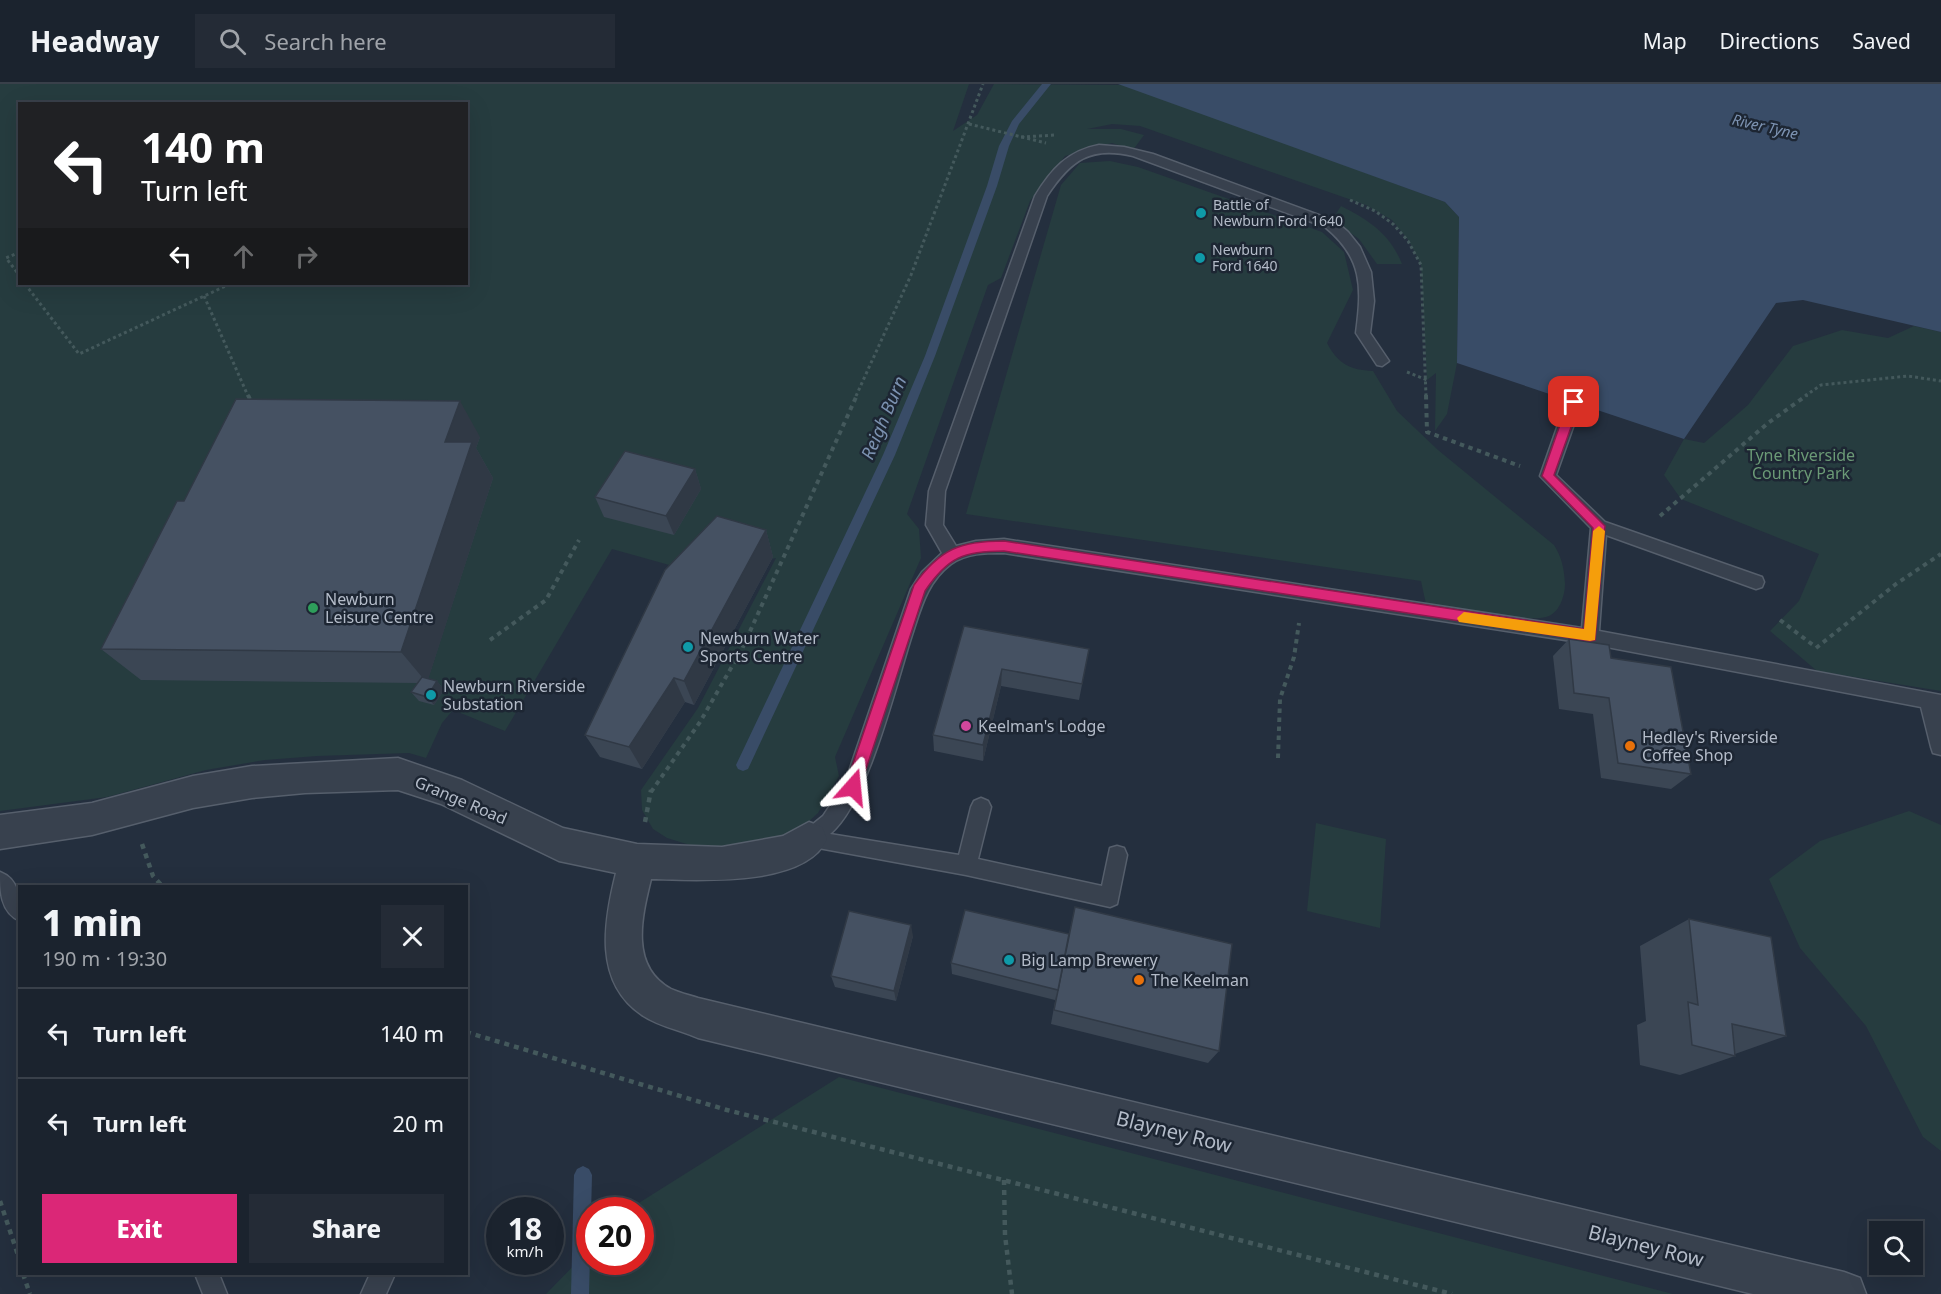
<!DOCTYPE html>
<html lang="en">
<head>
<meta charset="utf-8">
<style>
  body { margin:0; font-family:"Noto Sans",sans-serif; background:#242b36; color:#f1f3f6; height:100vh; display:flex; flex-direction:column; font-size:22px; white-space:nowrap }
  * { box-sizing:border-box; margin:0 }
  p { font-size:20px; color:#a0a4aa }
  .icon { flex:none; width:33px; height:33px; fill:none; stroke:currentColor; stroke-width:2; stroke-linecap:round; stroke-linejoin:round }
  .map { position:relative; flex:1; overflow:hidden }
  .side { position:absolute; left:18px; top:801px; width:450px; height:390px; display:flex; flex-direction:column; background:#1b232e; border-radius:0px; box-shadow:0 6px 24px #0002,0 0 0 2px #39404a }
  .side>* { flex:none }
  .hud { position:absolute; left:18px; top:18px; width:450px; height:183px; border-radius:0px; box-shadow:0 6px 24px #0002,0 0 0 2px #39404a; background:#202124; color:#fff; overflow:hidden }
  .tools { position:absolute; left:1869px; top:1137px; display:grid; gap:12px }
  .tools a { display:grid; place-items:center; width:54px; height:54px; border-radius:0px; background:#1b232e; box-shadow:0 6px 24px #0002,0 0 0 2px #39404a; font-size:30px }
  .speed { position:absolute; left:486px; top:1113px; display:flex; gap:12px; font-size:30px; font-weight:700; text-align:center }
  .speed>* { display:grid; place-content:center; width:78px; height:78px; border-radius:50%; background:#1b232e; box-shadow:0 6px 24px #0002,0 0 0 2px #39404a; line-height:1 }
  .speed small { font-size:15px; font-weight:400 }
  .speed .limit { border:9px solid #d22; background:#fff; color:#111 }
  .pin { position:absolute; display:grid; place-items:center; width:51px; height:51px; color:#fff; margin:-26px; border-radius:12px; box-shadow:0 3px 9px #0006 }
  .me { position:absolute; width:66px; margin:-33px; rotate:18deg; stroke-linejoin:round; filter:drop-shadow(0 0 4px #0008) }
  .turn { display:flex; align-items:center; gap:21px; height:126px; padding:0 24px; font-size:27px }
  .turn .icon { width:78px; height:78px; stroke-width:2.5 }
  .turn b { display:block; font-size:42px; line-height:51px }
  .lanes { display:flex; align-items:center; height:57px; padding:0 24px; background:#0003; justify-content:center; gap:30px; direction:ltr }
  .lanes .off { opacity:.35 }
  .round { display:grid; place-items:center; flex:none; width:63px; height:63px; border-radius:0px; background:#242b36 }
  .summary { display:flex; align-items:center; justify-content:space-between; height:102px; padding:0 24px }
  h1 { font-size:36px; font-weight:800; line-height:45px }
  .primary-button { display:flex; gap:12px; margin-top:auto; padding:12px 24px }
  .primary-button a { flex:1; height:69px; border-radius:0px; background:#db2777; color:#fff; font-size:24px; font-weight:800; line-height:69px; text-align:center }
  .primary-button a+a { background:#242b36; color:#f1f3f6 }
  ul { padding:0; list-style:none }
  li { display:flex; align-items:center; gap:18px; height:90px; padding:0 24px; border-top:2px solid #39404a }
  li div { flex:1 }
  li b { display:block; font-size:22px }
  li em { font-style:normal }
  header { display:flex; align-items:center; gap:36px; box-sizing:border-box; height:84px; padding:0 30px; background:#1b232e; border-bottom:2px solid #39404a }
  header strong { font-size:28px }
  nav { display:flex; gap:33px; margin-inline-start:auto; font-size:21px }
  .search { width:420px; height:54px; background:#242b36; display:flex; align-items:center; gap:15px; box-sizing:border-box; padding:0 21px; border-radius:0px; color:#a0a4aa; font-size:22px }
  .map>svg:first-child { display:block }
</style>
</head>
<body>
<header>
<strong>Headway</strong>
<div class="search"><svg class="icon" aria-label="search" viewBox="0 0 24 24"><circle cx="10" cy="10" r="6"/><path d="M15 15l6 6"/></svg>Search here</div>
<nav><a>Map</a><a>Directions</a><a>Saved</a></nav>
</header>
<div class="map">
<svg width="1941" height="1210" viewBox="0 0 1941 1210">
  <rect width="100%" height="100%" fill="#242f3e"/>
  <g fill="#263c3f" fill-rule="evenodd">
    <path d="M 0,0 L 969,0 L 953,47 L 977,31 L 994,0 L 1127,1 L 1445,118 L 1459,133 L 1457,279 L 1447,330 L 1435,347 L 1436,289 L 1427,296 L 1421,181 L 1409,157 L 1392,136 L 1366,121 L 1140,42 L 1112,40 L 1087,45 L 1121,45 L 1144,51 L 1133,66 L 1112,59 L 1065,72 L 1030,117 L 1001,194 L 988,201 L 907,430 L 919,445 L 921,474 L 835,673 L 839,692 L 818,729 L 795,750 L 743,765 L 690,761 L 667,754 L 653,745 L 642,726 L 641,706 L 698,624 L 776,474 L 698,489 L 612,465 L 505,647 L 453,626 L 442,639 L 426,674 L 409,669 L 317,672 L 265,676 L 206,686 L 107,713 L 0,727 ZM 20,20 L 466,20 L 466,200 L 20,200 Z"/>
    <path d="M 1110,77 L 1138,83 L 1322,148 L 1344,168 L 1353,206 L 1327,259 C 1338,280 1350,286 1373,287 L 1397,327 L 1438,366 L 1554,461 C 1562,474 1564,484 1565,500 C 1565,512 1559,530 1546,533 C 1525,539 1451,523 1426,520 L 1421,497 L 966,430 L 1061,101 L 1080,79 Z"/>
    <path d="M 1341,122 C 1369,136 1390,150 1402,180 L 1377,180 L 1359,155 L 1332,136 Z"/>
    <polygon points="1914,242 1941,248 1941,607 1817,587 1770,547 1799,517 1819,470 1681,415 1664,391 1684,355 1704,359 1748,321 1793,262 1842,246 1888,254"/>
    <polygon points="1909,727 1941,741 1941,1067 1923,1053 1866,942 1800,864 1769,795 1820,757"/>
    <polygon points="1316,739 1386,755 1380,844 1307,827"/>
    <polygon points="839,993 1673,1210 546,1210 589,1166 590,1178 640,1178 640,1126 629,1126 634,1122"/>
  </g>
  <polygon fill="#394c67" points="1118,0 1941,0 1941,248 1803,216 1776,219 1684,355 1457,279 1459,133 1445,118"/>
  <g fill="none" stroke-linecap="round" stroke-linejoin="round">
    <g fill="#394c67" fill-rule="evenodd">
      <polygon points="1042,0 1051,0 1019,40 1009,62 997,102 935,272 895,371 748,685 743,687 738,685 736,681 883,371 925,272 987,102 999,62 1012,37"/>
      <polygon points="583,1082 589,1085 592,1091 589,1210 571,1210 574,1091 577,1085"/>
    </g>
    <defs>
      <g id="service">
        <path d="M 1099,61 L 1124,63 L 1153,70 L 1335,137 L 1348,148 L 1360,163 L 1371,188 L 1374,217 L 1370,249 L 1389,277 L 1382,282 L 1377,281 L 1356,249 C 1362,203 1363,174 1325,143 L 1133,72 C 1090,62 1071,76 1047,112 L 945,407 L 943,441 L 956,462 L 976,457 L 1004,455 L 1582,544 L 1591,444 L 1540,392 L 1566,318 L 1574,313 L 1582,318 L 1556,391 L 1605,438 L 1762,493 L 1764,498 L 1762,503 L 1756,505 L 1606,451 L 1599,547 L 1941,611 L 1941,671 L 1933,669 L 1931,663 L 1921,623 L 1591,560 L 1004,469 C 985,469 967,469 951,480 C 927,498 921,524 912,551 C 896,600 868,719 830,750 L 959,771 L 971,723 L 974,717 L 981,714 L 988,717 L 991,723 L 978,775 L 1102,802 L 1110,764 L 1117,762 L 1124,764 L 1127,771 L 1117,820 L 1110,823 L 966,791 L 802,761 L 799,755 L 802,749 L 823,732 L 845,699 L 911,505 L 922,488 L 942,469 L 926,441 L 929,407 L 1035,112 C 1051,86 1067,67 1099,61 Z"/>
        <path d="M 0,788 C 21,796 20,818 20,837 C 0,828 0,806 0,788 Z"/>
        <polygon points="195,1190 219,1190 227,1210 203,1210"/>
        <polygon points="370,1190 395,1190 386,1210 361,1210"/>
      </g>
      <path id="minor" d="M 398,674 L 462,696 L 563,744 L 637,760 L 722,763 L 783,752 L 809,738 L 822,743 L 827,755 C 805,804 696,796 651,795 C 642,832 629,882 671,905 C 680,909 689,911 698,914 L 1844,1188 L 1860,1194 L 1866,1210 L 1753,1210 L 698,954 C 680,946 658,942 642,931 C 593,898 604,837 616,789 L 559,777 L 441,720 L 398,706 L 305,709 L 252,714 L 193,724 L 92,751 L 0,765 L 0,731 L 92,719 L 193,692 L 252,682 Z"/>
    </defs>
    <use href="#service" stroke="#565f6c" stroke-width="3"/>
    <use href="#minor" stroke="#565f6c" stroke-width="3"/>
    <g stroke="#44595c" stroke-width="3" stroke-dasharray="3 3" stroke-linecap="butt">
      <polyline points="969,40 1046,59"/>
      <polyline points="1021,53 1056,51"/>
      <polyline points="1350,116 1375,127 1393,140 1408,157 1421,181 1426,312"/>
      <polyline points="20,168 6,174 20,192"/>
      <polyline points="25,200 79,270 230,200"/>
      <polyline points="204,212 248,312"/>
      <polyline points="1407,288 1427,296"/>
      <polyline points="856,312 911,191 983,0"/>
      <polyline points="1805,312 1821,301 1908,292 1941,297"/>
    </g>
    <g stroke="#44595c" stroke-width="4" stroke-dasharray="4.5 4.5" stroke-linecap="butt">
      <polyline points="248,311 251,318"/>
      <polyline points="1426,311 1427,348 1520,382"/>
      <polyline points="1660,432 1768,339 1807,311"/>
      <polyline points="1780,536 1813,561"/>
      <polyline points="490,556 546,516 579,456"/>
      <polyline points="1816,564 1896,500 1941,470"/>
      <polyline points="1278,674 1280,615 1294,573 1299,539"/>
      <polyline points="651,708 700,638 742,565 857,311"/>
    </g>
    <g stroke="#44595c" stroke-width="4.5" stroke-dasharray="5 5" stroke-linecap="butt">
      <polyline points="645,738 651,706"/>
      <polyline points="142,760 153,792 162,802"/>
      <polyline points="466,948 727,1026 1452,1210"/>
      <polyline points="1004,1096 1005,1151 1012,1210"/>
      <polyline points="0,1117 20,1177"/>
      <polyline points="23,1190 30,1210"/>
    </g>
    <use href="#service" fill="#38414e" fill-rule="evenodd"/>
    <use href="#minor" fill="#38414e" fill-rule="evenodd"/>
  </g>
  <g fill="#3b4654">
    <polygon points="480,353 476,364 493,394 428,595 437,597 444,606 434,621 419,617 411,608 418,599 141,596 101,565 184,417"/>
    <polygon points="695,385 701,405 674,451 604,433 595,413"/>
    <polygon points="766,446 773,473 694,621 685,618 642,685 600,673 585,651"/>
    <polygon points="964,542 1089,565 1079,616 1001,602 983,677 934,667 933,651"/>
    <polygon points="1569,555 1611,574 1691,690 1671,705 1601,694 1593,630 1559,625 1553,572"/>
    <polygon points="1075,823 1219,967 1208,979 1051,940 1056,912 1055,916 952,890 951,879 1069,850"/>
    <polygon points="1689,835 1786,952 1735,970 1735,972 1680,991 1640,981 1637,941 1646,937 1640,862"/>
    <polygon points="913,852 896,917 835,903 831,892"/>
  </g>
  <g fill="#303945">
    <polygon points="460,317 480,353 476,364 493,394 427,599 401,568 445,358"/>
    <polygon points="695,385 701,405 674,451 666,432"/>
    <polygon points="766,446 773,473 694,621 684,597"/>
    <polygon points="1002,585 1001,602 983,677 983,661"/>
    <polygon points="674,594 685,618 642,685 629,663"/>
    <polygon points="437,597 444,606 434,621 427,613"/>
    <polygon points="911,841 913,852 896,917 894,907"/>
  </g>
  <g fill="#455162" stroke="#303945" stroke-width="1.5">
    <polygon points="236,315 460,317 445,358 472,358 401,568 101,565 177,417 184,417"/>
    <polygon points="625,367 695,385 666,432 595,413"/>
    <polygon points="717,432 766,446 684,597 674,594 629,663 585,651 665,486"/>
    <polygon points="964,542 1089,565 1082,600 1002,585 983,661 933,651"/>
    <polygon points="1569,555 1609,561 1611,574 1671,583 1691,690 1618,679 1609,614 1574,609"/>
    <polygon points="422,593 437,597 427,613 411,608"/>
    <polygon points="1075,823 1232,860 1219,967 1054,926"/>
    <polygon points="965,826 1069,850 1058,906 951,879"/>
    <polygon points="849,827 911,841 894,907 831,892"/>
    <polygon points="1689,835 1771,853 1786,952 1732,940 1735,972 1692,961 1688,918 1698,921"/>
  </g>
  <path fill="#db2777" stroke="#8e194d" stroke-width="1.5" d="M 1574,314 L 1580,318 L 1554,391 L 1605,442 L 1595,556 L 1590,557 L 1004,467 C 964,467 948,473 925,507 L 860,703 L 858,707 L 848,707 L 845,703 L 914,501 C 940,465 960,457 1004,457 L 1584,545 L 1593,444 L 1542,392 L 1568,318 Z"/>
  <polygon fill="#f59e0b" points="1599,442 1605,447 1595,556 1590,557 1459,538 1457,534 1464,528 1584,545 1593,447"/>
  <g fill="#0f9aa8" stroke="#1d2633" stroke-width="2">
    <circle cx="1201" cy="129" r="6"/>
    <circle cx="1200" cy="174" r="6"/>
    <circle cx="688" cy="563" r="6"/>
    <circle cx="431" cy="611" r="6"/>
    <circle cx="1009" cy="876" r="6"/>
  </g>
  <circle fill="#2e9e5b" stroke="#1d2633" stroke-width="2" cx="313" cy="524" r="6"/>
  <circle fill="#d1479c" stroke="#1d2633" stroke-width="2" cx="966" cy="642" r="6"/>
  <g fill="#e8710a" stroke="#1d2633" stroke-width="2">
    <circle cx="1630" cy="662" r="6"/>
    <circle cx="1139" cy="896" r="6"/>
  </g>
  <g text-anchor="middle" stroke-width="5" stroke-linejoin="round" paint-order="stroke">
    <g font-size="14" fill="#b4bcc9" stroke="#1d2633" text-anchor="start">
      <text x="1213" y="126">Battle of<tspan x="1213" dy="16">Newburn Ford 1640</tspan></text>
      <text x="1212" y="171">Newburn<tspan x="1212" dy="16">Ford 1640</tspan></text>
    </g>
    <g font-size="15" font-style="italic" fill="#7c92b1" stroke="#1d2633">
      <text transform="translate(1765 43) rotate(13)" y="5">River Tyne</text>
    </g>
    <g font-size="16" fill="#6b9a76" stroke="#1d2633">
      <text x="1801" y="377">Tyne Riverside<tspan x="1801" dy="18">Country Park</tspan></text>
    </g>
    <g font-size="16" fill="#b4bcc9" stroke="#1d2633" text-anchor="start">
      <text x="325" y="521">Newburn<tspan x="325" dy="18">Leisure Centre</tspan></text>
      <text x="700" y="560">Newburn Water<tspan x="700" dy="18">Sports Centre</tspan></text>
      <text x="443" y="608">Newburn Riverside<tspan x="443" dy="18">Substation</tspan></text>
      <text x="978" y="648">Keelman's Lodge</text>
      <text x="1642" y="659">Hedley's Riverside<tspan x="1642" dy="18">Coffee Shop</tspan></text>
      <text x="1021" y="882">Big Lamp Brewery</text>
      <text x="1151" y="902">The Keelman</text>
    </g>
    <g font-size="16" fill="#b4bcc9" stroke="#1d2633">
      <text transform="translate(461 716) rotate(23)" y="6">Grange Road</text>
    </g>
    <g font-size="18" font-style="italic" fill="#7c92b1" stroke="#1d2633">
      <text transform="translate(884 334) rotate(-67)" y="6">Reigh Burn</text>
    </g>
    <g font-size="20" fill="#b4bcc9" stroke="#1d2633">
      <text transform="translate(1174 1048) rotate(14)" y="7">Blayney Row</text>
      <text transform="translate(1646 1162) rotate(14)" y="7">Blayney Row</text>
    </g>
  </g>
</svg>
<div class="tools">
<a><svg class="icon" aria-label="search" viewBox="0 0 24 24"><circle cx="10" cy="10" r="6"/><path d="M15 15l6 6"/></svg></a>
</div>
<div class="speed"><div>18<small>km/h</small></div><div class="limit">20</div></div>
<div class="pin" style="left:1574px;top:318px;background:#d93025"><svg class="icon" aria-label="arrive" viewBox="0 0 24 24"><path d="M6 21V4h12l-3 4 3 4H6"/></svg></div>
<svg class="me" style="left:853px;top:703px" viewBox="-20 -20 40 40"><path d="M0-17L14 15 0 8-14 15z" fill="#db2777" stroke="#fff" stroke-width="4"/></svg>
<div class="hud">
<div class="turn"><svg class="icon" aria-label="left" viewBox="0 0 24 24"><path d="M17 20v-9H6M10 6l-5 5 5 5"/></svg><div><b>140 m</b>Turn left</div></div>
<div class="lanes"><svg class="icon" aria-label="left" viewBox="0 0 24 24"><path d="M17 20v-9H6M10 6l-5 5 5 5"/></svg><svg class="icon off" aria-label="ahead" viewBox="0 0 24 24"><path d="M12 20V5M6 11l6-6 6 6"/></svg><svg class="icon off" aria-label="right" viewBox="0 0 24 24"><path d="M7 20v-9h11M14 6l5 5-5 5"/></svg></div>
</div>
<section class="side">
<div class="summary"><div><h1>1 min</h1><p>190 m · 19:30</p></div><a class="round"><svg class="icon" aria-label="close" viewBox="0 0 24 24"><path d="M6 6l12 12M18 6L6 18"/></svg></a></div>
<ul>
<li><svg class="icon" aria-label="left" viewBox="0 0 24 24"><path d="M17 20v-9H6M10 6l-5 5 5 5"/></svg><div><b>Turn left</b></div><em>140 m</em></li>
<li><svg class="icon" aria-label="left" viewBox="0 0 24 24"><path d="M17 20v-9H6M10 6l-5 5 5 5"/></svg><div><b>Turn left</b></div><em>20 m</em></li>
</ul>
<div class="primary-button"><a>Exit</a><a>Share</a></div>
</section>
</div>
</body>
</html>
